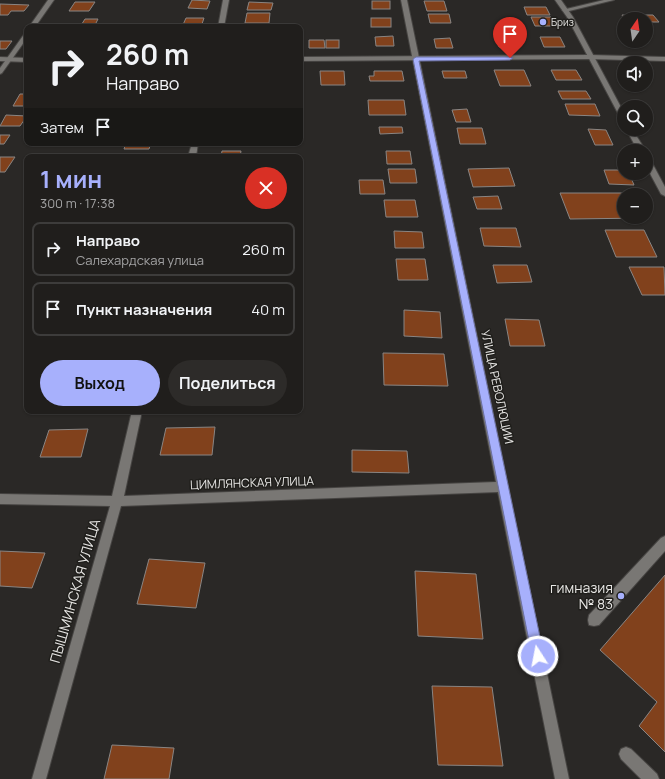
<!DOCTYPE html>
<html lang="ru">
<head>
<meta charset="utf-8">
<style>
  body { margin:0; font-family:Manrope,sans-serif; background:#2d2b29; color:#f1f3f6; height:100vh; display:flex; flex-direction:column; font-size:15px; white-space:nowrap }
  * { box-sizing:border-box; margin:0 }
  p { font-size:13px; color:#a2a2a3 }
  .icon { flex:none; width:22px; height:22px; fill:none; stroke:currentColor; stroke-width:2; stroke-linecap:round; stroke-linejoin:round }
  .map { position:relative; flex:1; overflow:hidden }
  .side { position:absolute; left:24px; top:154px; width:279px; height:260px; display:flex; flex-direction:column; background:#201e1c; border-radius:8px; box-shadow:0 1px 3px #0004,0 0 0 1px #3d3c3b }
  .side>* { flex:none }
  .hud { position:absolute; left:24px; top:24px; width:279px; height:122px; border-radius:8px; box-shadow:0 1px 3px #0004,0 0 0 1px #3d3c3b; background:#201e1c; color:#f1f3f6; overflow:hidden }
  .needle { width:26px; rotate:13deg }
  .controls { position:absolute; left:617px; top:12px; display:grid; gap:8px }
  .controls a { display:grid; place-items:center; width:36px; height:36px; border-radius:50%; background:#201e1c; box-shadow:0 1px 3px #0004,0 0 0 1px #3d3c3b; font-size:20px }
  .pin { position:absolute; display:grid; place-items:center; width:34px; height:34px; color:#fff; margin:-41px -17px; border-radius:50% 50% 50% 0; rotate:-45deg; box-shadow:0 0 4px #0007 }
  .pin .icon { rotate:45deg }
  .me { position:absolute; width:44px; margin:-22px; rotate:349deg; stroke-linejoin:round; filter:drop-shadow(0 0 3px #0008) }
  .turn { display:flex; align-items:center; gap:14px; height:84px; padding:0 16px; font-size:18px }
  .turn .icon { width:52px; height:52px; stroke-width:2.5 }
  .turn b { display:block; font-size:28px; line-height:34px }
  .then { display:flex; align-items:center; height:38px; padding:0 16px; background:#0003; gap:8px; font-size:15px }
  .round { display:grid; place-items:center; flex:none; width:42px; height:42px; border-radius:21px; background:#2d2b29 }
  .head { display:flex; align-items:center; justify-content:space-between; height:68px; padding:0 16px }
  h1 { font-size:24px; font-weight:700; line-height:30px; color:#a7b0fc }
  .primary-button { display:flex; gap:8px; margin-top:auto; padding:8px 16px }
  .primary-button a { flex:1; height:46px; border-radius:24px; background:#a7b0fc; color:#111; font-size:16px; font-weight:700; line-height:46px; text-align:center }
  .primary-button a+a { background:#2d2b29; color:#f1f3f6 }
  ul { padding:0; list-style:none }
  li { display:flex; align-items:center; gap:12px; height:54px; margin:0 8px 6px; padding:0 8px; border:2px solid #3d3c3b; border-radius:8px }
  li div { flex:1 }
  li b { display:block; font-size:15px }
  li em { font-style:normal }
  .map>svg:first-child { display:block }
</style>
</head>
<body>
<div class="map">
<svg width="665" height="779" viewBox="0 0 665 779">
  <rect width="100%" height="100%" fill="#2a2826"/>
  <g fill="#81411c" stroke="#898583">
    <polygon points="192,0 210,1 207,9 188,8"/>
    <rect x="372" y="1" width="18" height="8"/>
    <polygon points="424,1 444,1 447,11 427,11"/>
    <polygon points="75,2 95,2 89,11 69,11"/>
    <polygon points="249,2 273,3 271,10 247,10"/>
    <polygon points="0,4 29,5 24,11 11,11 8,15 0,15"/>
    <polygon points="524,7 546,7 550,15 527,15"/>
    <polygon points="247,13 270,13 269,23 245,23"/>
    <polygon points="428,14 449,14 451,23 430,23"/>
    <polygon points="622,15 653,15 659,22 646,22 646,19 624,19"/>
    <polygon points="531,17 551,17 556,26 535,26"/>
    <polygon points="186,18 204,18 201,27 182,27"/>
    <rect x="371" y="18" width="20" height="9"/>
    <polygon points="85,19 98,19 94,27 80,27"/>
    <polygon points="393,36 394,46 376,46 375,37"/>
    <polygon points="540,37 560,37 565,47 544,47"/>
    <polygon points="450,38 453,48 436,48 434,39"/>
    <polygon points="511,38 515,47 499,47 496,39"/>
    <polygon points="309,40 324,40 325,48 309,48"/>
    <rect x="326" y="40" width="13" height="8"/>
    <polygon points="0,41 12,41 6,49 0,49"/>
    <polygon points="494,70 524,70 531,86 500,86"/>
    <polygon points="551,70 576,70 582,80 556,80"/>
    <polygon points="320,71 344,71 345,85 321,85"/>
    <polygon points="374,71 402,71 404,81 370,81 369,76 374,76"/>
    <polygon points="442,71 465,71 467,78 444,78"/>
    <polygon points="558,91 586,91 591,99 562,99"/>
    <polygon points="20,94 27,94 27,106 13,106"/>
    <polygon points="368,100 404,100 406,115 369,115"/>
    <polygon points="565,104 595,104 600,116 569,115"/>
    <polygon points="467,109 471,122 456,122 452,110"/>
    <polygon points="6,115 27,116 20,126 0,126"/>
    <polygon points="379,127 402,127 403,133 380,134"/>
    <polygon points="457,128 482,128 486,144 460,144"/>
    <polygon points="588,129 606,130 613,145 595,145"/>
    <polygon points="0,135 10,135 4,144 0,144"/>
    <polygon points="126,143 151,143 149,149 124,149"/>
    <polygon points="222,151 241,151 240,157 221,157"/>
    <polygon points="386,151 410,151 412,164 387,164"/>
    <polygon points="0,157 15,157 5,172 0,172"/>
    <polygon points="509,168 515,186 473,187 468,169"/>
    <polygon points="388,169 415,169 417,183 390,183"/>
    <polygon points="604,170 624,170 624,173 629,173 634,185 609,184"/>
    <polygon points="359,180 383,180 385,194 360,194"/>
    <polygon points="560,193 632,193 633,195 624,195 624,217 644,217 645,218 570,219"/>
    <polygon points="498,196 502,209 477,209 473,197"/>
    <polygon points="384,200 415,200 418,217 386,217"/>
    <polygon points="480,228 516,228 521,247 484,246"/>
    <polygon points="605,230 644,230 657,257 616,257"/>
    <polygon points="394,231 422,232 424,248 395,248"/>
    <polygon points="396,259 425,259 428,280 398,280"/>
    <polygon points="493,265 527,265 532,282 497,283"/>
    <polygon points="629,267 664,267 665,295 642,295"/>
    <polygon points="404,310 440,312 442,338 404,336"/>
    <polygon points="505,319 539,320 545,346 510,346"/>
    <polygon points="383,353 444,354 448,386 384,385"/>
    <polygon points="215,427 212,455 160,455 166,428"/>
    <polygon points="88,429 81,457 40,457 49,430"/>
    <polygon points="352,450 407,451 409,473 352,472"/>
    <polygon points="0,551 45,553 32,588 0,586"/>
    <polygon points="149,559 205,563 196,608 137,604"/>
    <polygon points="415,571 476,574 483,639 418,636"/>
    <polygon points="665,575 665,752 639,726 657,702 600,650"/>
    <polygon points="432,686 492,687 503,766 438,765"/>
    <polygon points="112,745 174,748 169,779 104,779"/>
  </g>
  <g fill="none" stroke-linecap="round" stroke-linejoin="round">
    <defs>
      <g id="lane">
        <polygon points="604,0 614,0 565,12 562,10"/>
        <polygon points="665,536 665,551 599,625 594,626 589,625 588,620 589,615 661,538"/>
        <polygon points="626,747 631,749 657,774 659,779 641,779 621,759 619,754 621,749"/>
      </g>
      <g id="street">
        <polygon points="48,0 54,0 35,27 29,27"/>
        <polygon points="223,0 229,0 224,27 218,27"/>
        <polygon points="401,0 407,0 569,779 555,779 498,492 121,506 46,779 32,779 110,506 0,504 0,494 112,496 132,411 142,411 124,496 496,482"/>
        <polygon points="555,0 561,0 573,17 624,113 624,121 621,119 567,17"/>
        <polygon points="27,32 27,38 2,73 0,74 0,68 25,33"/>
        <polygon points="626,129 632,129 646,151 638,151"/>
        <polygon points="192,143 198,143 196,157 188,157"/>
        <polygon points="646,157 650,159 665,187 665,196 661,194 646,166"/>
      </g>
      <g id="secondary">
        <polygon points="590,55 665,57 665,61 590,59 300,61 300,57"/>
        <polygon points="0,57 27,58 27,62 0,61"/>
      </g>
    </defs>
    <use href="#lane" stroke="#464442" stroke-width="2"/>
    <use href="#street" stroke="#464442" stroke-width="2"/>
    <use href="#secondary" stroke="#464442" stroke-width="2"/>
    <use href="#lane" fill="#797774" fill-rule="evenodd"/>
    <use href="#street" fill="#797774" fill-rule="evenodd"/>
    <use href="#secondary" fill="#797774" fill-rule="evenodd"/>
  </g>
  <polygon fill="#a7b0fc" stroke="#6d72a4" points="416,57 510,57 513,58 510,60 419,61 544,656 542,660 538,662 534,660 532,656 413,59"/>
  <g fill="#a7b0fc" stroke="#201f1c" stroke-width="1.5">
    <circle cx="543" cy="22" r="4"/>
    <circle cx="621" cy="596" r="4"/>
  </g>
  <g text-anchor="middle" stroke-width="3" stroke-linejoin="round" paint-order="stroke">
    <g font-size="10" fill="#e8e7e5" stroke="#201f1c" text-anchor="start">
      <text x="551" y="26">Бриз</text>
    </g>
    <g font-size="12" fill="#e8e7e5" stroke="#201f1c">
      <text transform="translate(497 387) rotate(78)" y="4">УЛИЦА РЕВОЛЮЦИИ</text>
      <text transform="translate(252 483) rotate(-2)" y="4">ЦИМЛЯНСКАЯ УЛИЦА</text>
    </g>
    <g font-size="14" fill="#e8e7e5" stroke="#201f1c" text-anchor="end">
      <text x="613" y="593">гимназия<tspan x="613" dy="16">№ 83</tspan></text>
    </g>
    <g font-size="14" fill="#e8e7e5" stroke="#201f1c">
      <text transform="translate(75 591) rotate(-74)" y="5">ПЫШМИНСКАЯ УЛИЦА</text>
    </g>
  </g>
</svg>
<div class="controls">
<a><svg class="needle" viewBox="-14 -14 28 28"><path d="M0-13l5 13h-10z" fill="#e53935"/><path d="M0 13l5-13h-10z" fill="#a2a2a3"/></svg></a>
<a><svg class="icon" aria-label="sound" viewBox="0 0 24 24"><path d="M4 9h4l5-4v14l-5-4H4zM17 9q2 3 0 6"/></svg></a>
<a><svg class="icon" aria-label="search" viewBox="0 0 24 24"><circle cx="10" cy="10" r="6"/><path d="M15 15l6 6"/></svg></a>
<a>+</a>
<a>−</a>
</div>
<div class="pin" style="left:510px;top:58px;background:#d93025"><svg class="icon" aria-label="arrive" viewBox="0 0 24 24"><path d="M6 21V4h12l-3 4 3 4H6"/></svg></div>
<svg class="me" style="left:538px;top:656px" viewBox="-20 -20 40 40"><circle r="17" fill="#a7b0fc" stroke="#fff" stroke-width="3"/><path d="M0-11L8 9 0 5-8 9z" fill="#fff"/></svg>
<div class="hud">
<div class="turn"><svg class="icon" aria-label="right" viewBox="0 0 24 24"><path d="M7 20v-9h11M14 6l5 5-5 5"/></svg><div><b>260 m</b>Направо</div></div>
<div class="then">Затем<svg class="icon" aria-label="arrive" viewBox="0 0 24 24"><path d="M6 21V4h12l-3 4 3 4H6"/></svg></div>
</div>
<section class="side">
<div class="head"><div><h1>1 мин</h1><p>300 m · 17:38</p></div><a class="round" style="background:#d93025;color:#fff"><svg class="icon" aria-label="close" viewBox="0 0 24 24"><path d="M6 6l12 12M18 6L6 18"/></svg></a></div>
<ul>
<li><svg class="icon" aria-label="right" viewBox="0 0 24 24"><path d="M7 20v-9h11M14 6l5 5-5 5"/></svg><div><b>Направо</b><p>Салехардская улица</p></div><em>260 m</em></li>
<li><svg class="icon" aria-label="arrive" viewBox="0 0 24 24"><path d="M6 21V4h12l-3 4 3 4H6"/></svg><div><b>Пункт назначения</b></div><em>40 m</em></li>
</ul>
<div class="primary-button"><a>Выход</a><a>Поделиться</a></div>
</section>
</div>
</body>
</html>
